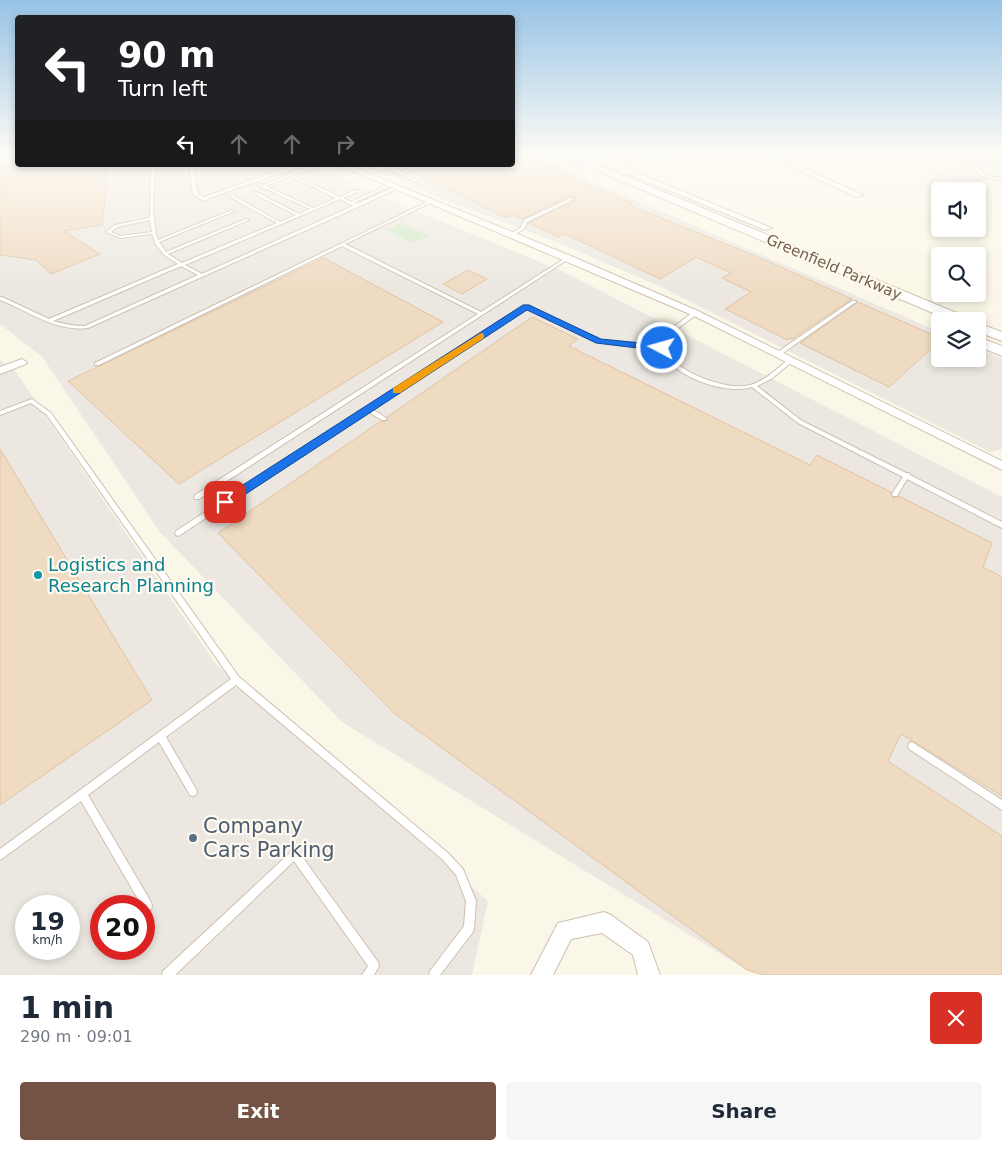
<!DOCTYPE html>
<html lang="en">
<head>
<meta charset="utf-8">
<style>
  body { margin:0; font-family:"DejaVu Sans",sans-serif; background:#f6f6f7; color:#1f2937; height:100vh; display:flex; flex-direction:column; font-size:19px; white-space:nowrap }
  * { box-sizing:border-box; margin:0 }
  p { font-size:16px; color:#747a83 }
  .icon { flex:none; width:28px; height:28px; fill:none; stroke:currentColor; stroke-width:2; stroke-linecap:round; stroke-linejoin:round }
  .map { position:relative; height:975px; overflow:hidden }
  .panel { display:flex; flex-direction:column; background:#fff; flex:1 }
  .panel>* { flex:none }
  .top-card { position:absolute; left:15px; top:15px; width:500px; height:152px; border-radius:5px; box-shadow:0 2px 8px #0003; background:#202124; color:#fff; overflow:hidden }
  .fabs { position:absolute; left:931px; top:182px; display:grid; gap:10px }
  .fabs a { display:grid; place-items:center; width:55px; height:55px; border-radius:5px; background:#fff; box-shadow:0 2px 8px #0003; font-size:25px }
  .speed { position:absolute; left:15px; top:895px; display:flex; gap:10px; font-size:25px; font-weight:700; text-align:center }
  .speed>* { display:grid; place-content:center; width:65px; height:65px; border-radius:50%; background:#fff; box-shadow:0 2px 8px #0003; line-height:1 }
  .speed small { font-size:12px; font-weight:400 }
  .speed .limit { border:8px solid #d22; background:#fff; color:#111 }
  .pin { position:absolute; display:grid; place-items:center; width:42px; height:42px; color:#fff; margin:-21px; border-radius:10px; box-shadow:0 2px 8px #0006 }
  .me { position:absolute; width:55px; margin:-28px; rotate:276deg; stroke-linejoin:round; filter:drop-shadow(0 0 4px #0008) }
  .turn { display:flex; align-items:center; gap:18px; height:105px; padding:0 20px; font-size:22px }
  .turn .icon { width:65px; height:65px; stroke-width:2.5 }
  .turn b { display:block; font-size:35px; line-height:42px }
  .lanes { display:flex; align-items:center; height:48px; padding:0 20px; background:#0003; justify-content:center; gap:25px; direction:ltr }
  .lanes .off { opacity:.35 }
  .round { display:grid; place-items:center; flex:none; width:52px; height:52px; border-radius:5px; background:#f6f6f7 }
  .head { display:flex; align-items:center; justify-content:space-between; height:85px; padding:0 20px }
  h1 { font-size:30px; font-weight:700; line-height:38px }
  .primary-button { display:flex; gap:10px; margin-top:auto; padding:10px 20px }
  .primary-button a { flex:1; height:58px; border-radius:5px; background:#745344; color:#fff; font-size:20px; font-weight:700; line-height:58px; text-align:center }
  .primary-button a+a { background:#f6f6f7; color:#1f2937 }
  .map>svg:first-child { display:block }
</style>
</head>
<body>
<div class="map">
<svg width="1002" height="975" viewBox="0 0 1002 975">
  <rect width="100%" height="100%" fill="#fbf7e8"/>
  <g fill="#ece8e1" fill-rule="evenodd">
    <polygon points="0,155 17,155 18,165 313,165 387,199 562,271 1002,497 1002,975 764,975 747,970 342,722 159,531 43,358 0,324"/>
    <polygon points="513,155 531,155 940,332 940,359 978,359 978,348 1002,359 1002,449 990,452 659,286 554,241 447,201 365,165 512,165"/>
    <polygon points="983,155 1002,155 1002,182 926,175"/>
    <path d="M 0,360 L 15,371 L 215,663 L 488,901 L 472,975 L 0,975 ZM 26,906 L 69,906 L 69,949 L 26,949 ZM 101,906 L 144,906 L 144,949 L 101,949 Z"/>
  </g>
  <polygon fill="#d0e8c7" points="401,223 429,235 413,243 386,230"/>
  <g fill="#efdac2" stroke="#e1c3a3">
    <polygon points="512,155 518,155 545,165 632,203 629,205 758,257 852,299 792,339 790,338 787,340 725,309 751,292 722,278 731,273 696,257 660,279 565,234 558,237 529,223 575,201 575,197 570,196 522,219 513,215 506,218 397,165 447,165 456,169 468,165 512,165"/>
    <polygon points="14,165 93,165 93,170 108,168 102,225 64,231 100,254 51,274 36,260 0,255 0,167"/>
    <polygon points="324,258 443,322 179,484 68,381"/>
    <polygon points="468,270 487,279 462,294 443,284"/>
    <polygon points="858,302 940,338 940,341 889,387 800,343"/>
    <polygon points="532,317 578,339 569,346 810,465 817,455 891,492 893,498 899,496 992,543 983,567 1002,577 1002,796 901,734 888,761 1002,836 1002,975 764,975 747,970 394,713 218,533 381,421 387,421 387,417"/>
    <polygon points="0,449 152,700 0,805"/>
  </g>
  <g fill="none" stroke-linecap="round" stroke-linejoin="round">
    <defs>
      <g id="service">
        <path d="M 989,155 L 994,155 L 976,163 C 981,176 990,177 1002,178 L 1002,180 C 989,179 975,177 973,162 Z"/>
        <polygon points="18,159 18,161 0,164 0,162"/>
        <path d="M 151,165 L 155,165 L 153,211 L 154,217 L 155,218 L 154,219 L 156,234 L 158,240 L 232,210 L 235,211 L 159,242 L 166,252 L 246,219 L 249,220 L 168,254 L 182,263 L 277,223 L 230,197 L 230,195 L 232,195 L 280,222 L 296,215 L 254,194 L 254,192 L 256,192 L 299,214 L 310,209 L 262,187 L 258,185 L 258,183 L 263,185 L 287,175 L 287,173 L 290,174 L 313,165 L 315,166 L 314,167 L 293,175 L 340,197 L 355,190 L 357,190 L 357,192 L 343,198 L 351,202 L 389,184 L 392,185 L 354,203 L 356,204 L 395,187 L 398,188 L 358,207 L 88,328 C 56,332 28,311 0,300 L 0,297 L 2,297 L 49,319 L 178,264 L 164,255 L 154,242 L 155,241 L 152,234 L 120,238 L 106,232 L 115,225 L 150,218 ZM 290,176 L 336,198 L 313,208 L 266,186 ZM 340,199 L 353,206 L 202,274 L 185,265 ZM 150,220 L 152,232 L 120,236 L 111,232 L 117,227 ZM 181,266 L 198,275 L 85,326 C 74,326 64,324 53,321 Z"/>
        <polygon points="189,165 193,165 197,193 204,197 290,167 293,168 207,199 208,200 206,201 202,200 193,194"/>
        <polygon points="384,165 390,165 418,181 415,182 387,167 364,175 361,174"/>
        <polygon points="571,198 574,199 527,222 524,229 512,236 509,235 521,227 524,220"/>
        <polygon points="429,201 432,202 345,244 481,312 567,257 570,258 199,499 195,499 194,497 195,495 478,314 342,246 99,365 95,365 95,363"/>
        <polygon points="852,301 856,301 856,302 780,355 776,355 776,353"/>
        <path d="M 524,305 L 528,305 L 600,340 L 660,346 L 659,339 L 659,338 L 693,312 L 697,312 L 697,314 L 664,339 C 664,344 665,350 668,354 C 680,373 724,389 745,386 C 762,384 775,370 788,360 L 792,360 L 792,362 L 771,379 L 757,386 L 802,421 L 906,473 L 909,473 L 910,475 L 1002,522 L 1002,528 L 907,479 L 897,496 L 893,496 L 892,494 L 903,477 L 798,423 L 752,387 C 726,395 671,377 661,349 L 597,342 L 526,308 L 372,409 L 386,418 L 387,419 L 386,420 L 382,420 L 368,412 L 180,535 L 178,536 L 176,535 L 175,533 L 176,531 Z"/>
        <polygon points="32,399 51,413 239,677 448,853 463,869 476,901 474,928 473,932 440,975 429,975 430,971 464,926 466,901 456,875 442,859 236,685 166,737 196,789 197,792 196,795 193,796 190,795 159,742 88,795 151,902 152,906 151,910 147,911 144,910 144,906 142,906 81,801 3,858 0,860 0,849 231,679 47,415 31,403 0,415 0,411"/>
        <polygon points="912,742 1002,800 1002,810 909,749 908,746 909,743"/>
        <polygon points="295,849 298,851 378,962 379,966 374,975 362,975 368,966 294,861 175,975 162,975 163,971 292,851"/>
      </g>
      <g id="minor">
        <polygon points="585,155 594,155 627,168 658,155 667,155 633,171 772,228 765,230 627,173 620,174 619,173 621,171"/>
        <polygon points="766,155 775,155 863,195 856,197"/>
        <polygon points="339,165 348,165 571,256 698,311 1002,461 1002,470 692,315"/>
        <polygon points="22,359 27,362 26,364 0,374 0,367"/>
        <polygon points="604,912 611,915 648,942 660,975 638,975 633,955 602,933 571,939 553,975 531,975 558,923"/>
      </g>
      <g id="secondary">
        <polygon points="537,155 551,155 580,169 579,171 571,171"/>
        <polygon points="560,155 574,155 969,318 971,321 952,321"/>
        <polygon points="978,323 1002,332 1002,341 978,332"/>
        <polygon points="978,337 1002,346 1002,356 978,346"/>
      </g>
    </defs>
    <use href="#service" stroke="#cdc0af" stroke-width="2"/>
    <use href="#minor" stroke="#cdc0af" stroke-width="2"/>
    <use href="#secondary" stroke="#cfc1ac" stroke-width="2"/>
    <use href="#service" fill="#fff" fill-rule="evenodd"/>
    <use href="#minor" fill="#fff" fill-rule="evenodd"/>
    <use href="#secondary" fill="#fff" fill-rule="evenodd"/>
  </g>
  <linearGradient id="sky" x2="0" y2="1"><stop stop-color="#97c3e6"/><stop offset="0.53" stop-color="#fdfbf5"/><stop offset="1" stop-color="#fdfbf5" stop-opacity="0"/></linearGradient>
  <rect width="1002" height="292" fill="url(#sky)"/>
  <polygon fill="#1a73e8" stroke="#114b97" points="523,305 529,305 601,339 662,345 667,348 662,351 596,343 527,310 229,505 221,505 219,502 221,499"/>
  <polygon fill="#f59e0b" points="481,333 484,334 484,338 400,393 393,393 393,388"/>
  <circle fill="#0f9aa8" stroke="#fefaef" stroke-width="2" cx="38" cy="575" r="5"/>
  <circle fill="#5c6f8a" stroke="#fefaef" stroke-width="2" cx="193" cy="838" r="5"/>
  <g text-anchor="middle" stroke-width="4.5" stroke-linejoin="round" paint-order="stroke">
    <g font-size="15" fill="#74614d" stroke="#fefaef">
      <text transform="translate(834 267) rotate(23)" y="5">Greenfield Parkway</text>
    </g>
    <g font-size="18" fill="#0d838f" stroke="#fefaef" text-anchor="start">
      <text x="48" y="571">Logistics and<tspan x="48" dy="21">Research Planning</tspan></text>
    </g>
    <g font-size="21" fill="#4e5e75" stroke="#fefaef" text-anchor="start">
      <text x="203" y="833">Company<tspan x="203" dy="24">Cars Parking</tspan></text>
    </g>
  </g>
</svg>
<div class="fabs">
<a><svg class="icon" aria-label="sound" viewBox="0 0 24 24"><path d="M4 9h4l5-4v14l-5-4H4zM17 9q2 3 0 6"/></svg></a>
<a><svg class="icon" aria-label="search" viewBox="0 0 24 24"><circle cx="10" cy="10" r="6"/><path d="M15 15l6 6"/></svg></a>
<a><svg class="icon" aria-label="layers" viewBox="0 0 24 24"><path d="M12 4l9 5-9 5-9-5zM3 14l9 5 9-5"/></svg></a>
</div>
<div class="speed"><div>19<small>km/h</small></div><div class="limit">20</div></div>
<div class="pin" style="left:225px;top:502px;background:#d93025"><svg class="icon" aria-label="arrive" viewBox="0 0 24 24"><path d="M6 21V4h12l-3 4 3 4H6"/></svg></div>
<svg class="me" style="left:662px;top:348px" viewBox="-20 -20 40 40"><circle r="17" fill="#1a73e8" stroke="#fff" stroke-width="3"/><path d="M0-11L8 9 0 5-8 9z" fill="#fff"/></svg>
<div class="top-card">
<div class="turn"><svg class="icon" aria-label="left" viewBox="0 0 24 24"><path d="M17 20v-9H6M10 6l-5 5 5 5"/></svg><div><b>90 m</b>Turn left</div></div>
<div class="lanes"><svg class="icon" aria-label="left" viewBox="0 0 24 24"><path d="M17 20v-9H6M10 6l-5 5 5 5"/></svg><svg class="icon off" aria-label="ahead" viewBox="0 0 24 24"><path d="M12 20V5M6 11l6-6 6 6"/></svg><svg class="icon off" aria-label="ahead" viewBox="0 0 24 24"><path d="M12 20V5M6 11l6-6 6 6"/></svg><svg class="icon off" aria-label="right" viewBox="0 0 24 24"><path d="M7 20v-9h11M14 6l5 5-5 5"/></svg></div>
</div>
</div>
<section class="panel">
<div class="head"><div><h1>1 min</h1><p>290 m · 09:01</p></div><a class="round" style="background:#d93025;color:#fff"><svg class="icon" aria-label="close" viewBox="0 0 24 24"><path d="M6 6l12 12M18 6L6 18"/></svg></a></div>
<div class="primary-button"><a>Exit</a><a>Share</a></div>
</section>
</body>
</html>
